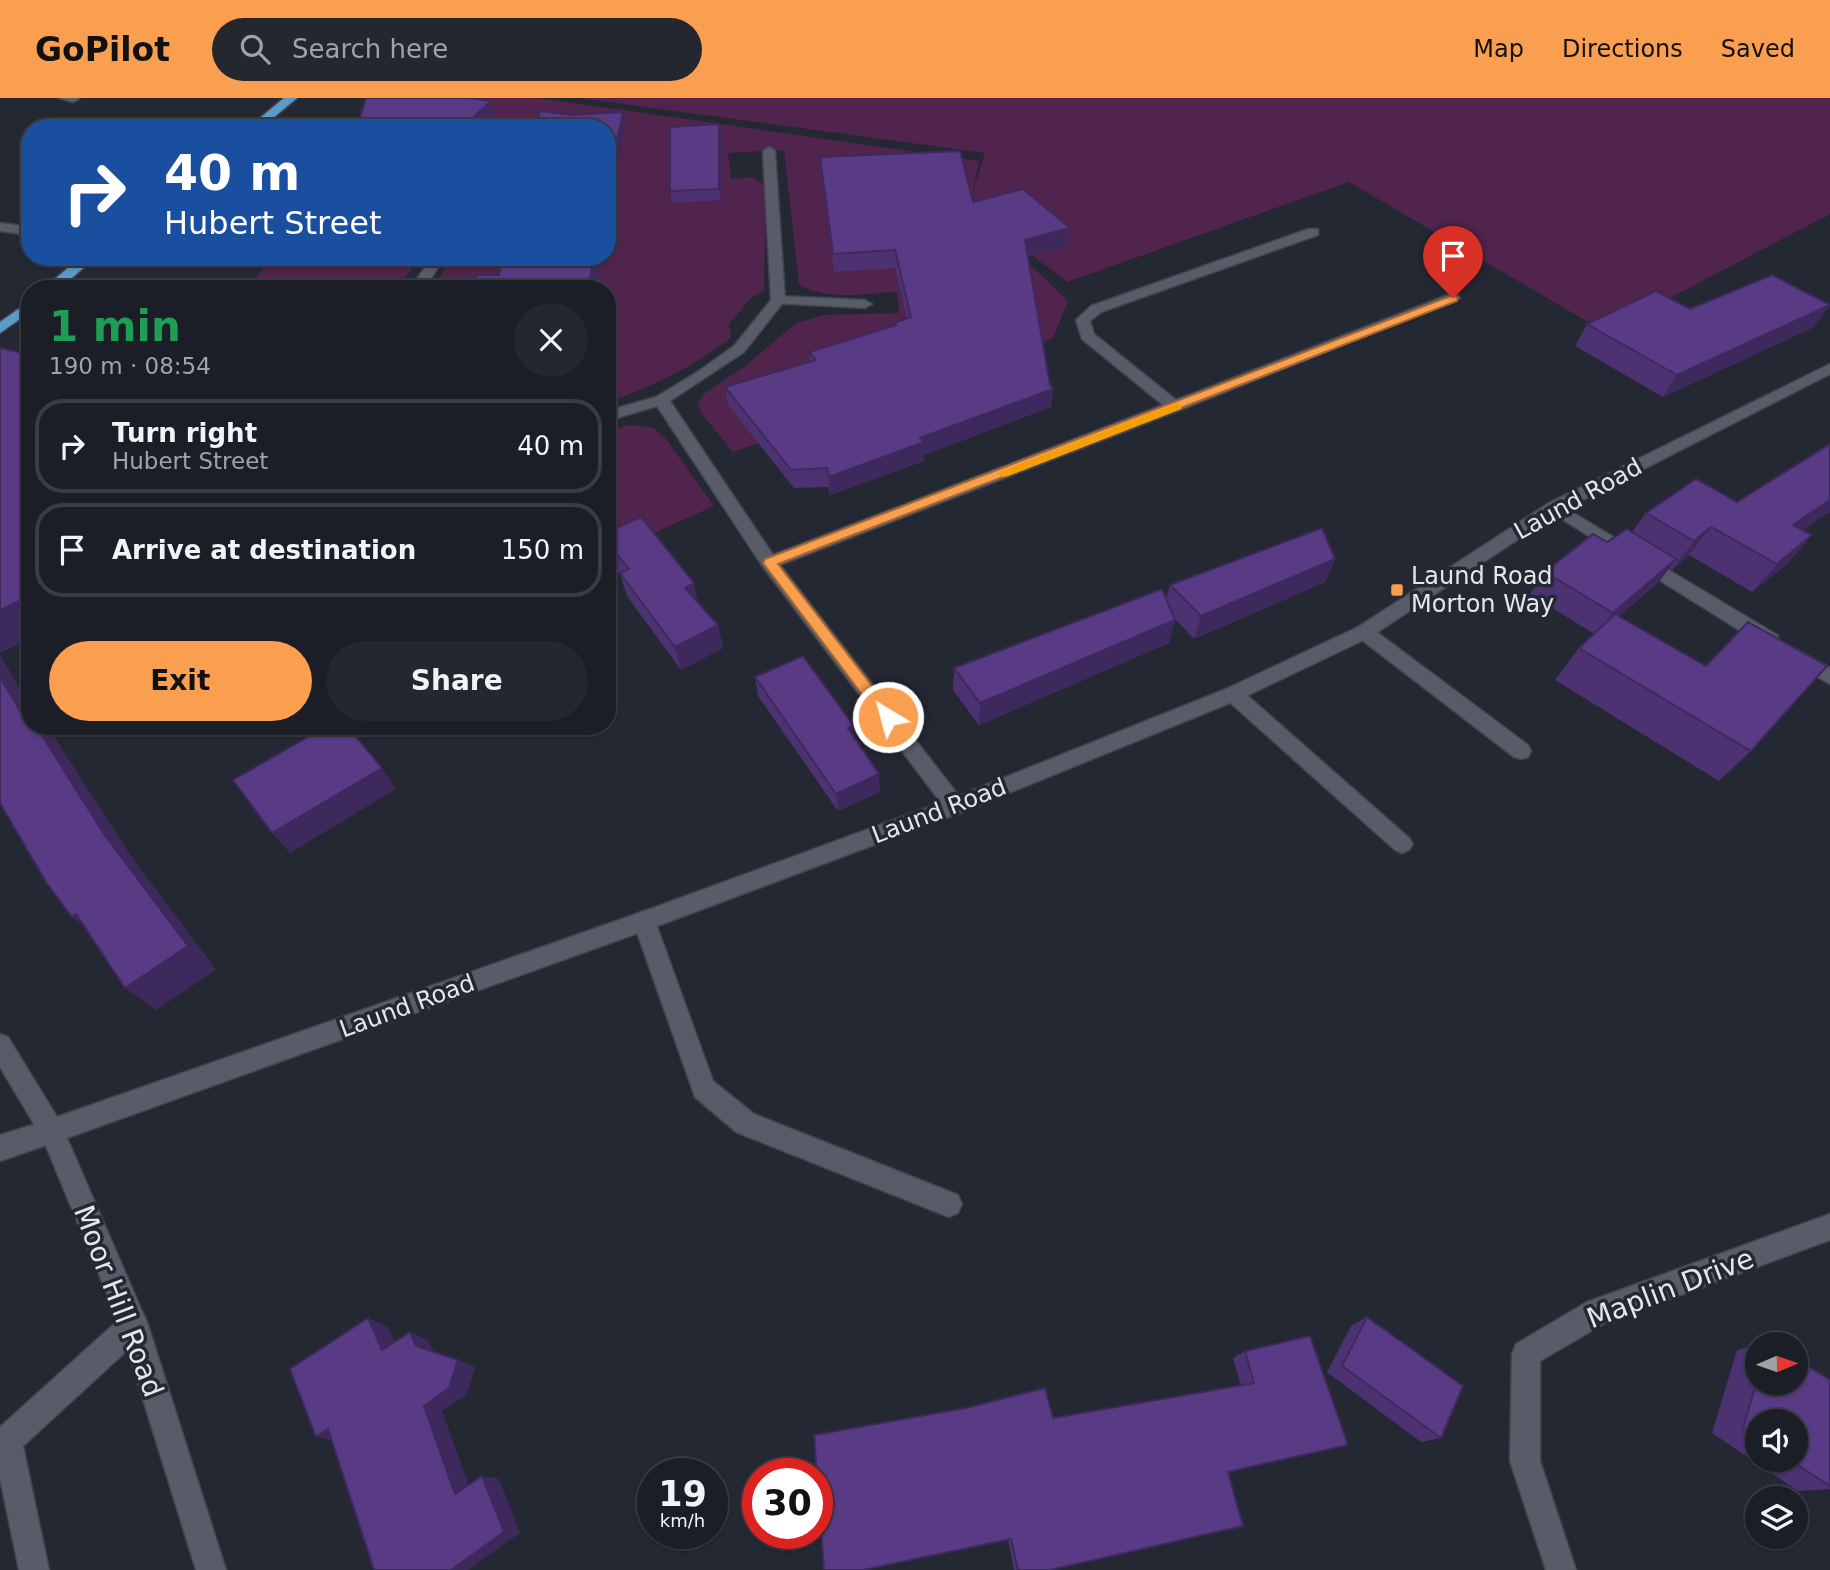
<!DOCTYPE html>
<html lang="en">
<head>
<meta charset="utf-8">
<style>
  body { margin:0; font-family:"DejaVu Sans",sans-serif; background:#24272e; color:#f1f3f6; height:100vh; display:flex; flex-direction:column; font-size:26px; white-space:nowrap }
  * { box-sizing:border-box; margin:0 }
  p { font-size:23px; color:#a0a2a7 }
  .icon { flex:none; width:38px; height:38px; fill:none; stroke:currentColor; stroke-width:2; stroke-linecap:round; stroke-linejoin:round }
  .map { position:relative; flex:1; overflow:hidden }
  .drawer { position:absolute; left:21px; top:182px; width:595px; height:455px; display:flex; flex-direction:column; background:#1b1e26; border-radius:28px; box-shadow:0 2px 5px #0004,0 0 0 2px #393c43 }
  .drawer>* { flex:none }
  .top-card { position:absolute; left:21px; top:21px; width:595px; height:147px; border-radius:28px; box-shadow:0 2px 5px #0004,0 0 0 2px #393c43; background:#1a4fa0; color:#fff; overflow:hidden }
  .needle { width:46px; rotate:88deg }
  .tools { position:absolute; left:1745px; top:1234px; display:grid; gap:14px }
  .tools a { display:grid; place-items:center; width:63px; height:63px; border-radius:50%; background:#1b1e26; box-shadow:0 2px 5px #0004,0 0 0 2px #393c43; font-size:35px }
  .speed { position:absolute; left:637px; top:1360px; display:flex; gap:14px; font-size:35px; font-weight:700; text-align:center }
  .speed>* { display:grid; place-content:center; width:91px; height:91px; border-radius:50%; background:#1b1e26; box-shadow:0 2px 5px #0004,0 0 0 2px #393c43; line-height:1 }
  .speed small { font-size:18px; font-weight:400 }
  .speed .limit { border:10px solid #d22; background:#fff; color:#111 }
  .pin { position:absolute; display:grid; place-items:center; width:60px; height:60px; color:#fff; margin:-72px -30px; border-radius:50% 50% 50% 0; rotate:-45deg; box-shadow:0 0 7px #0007 }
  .pin .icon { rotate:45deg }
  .me { position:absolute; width:77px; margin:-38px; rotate:323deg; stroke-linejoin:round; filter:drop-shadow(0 0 5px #0008) }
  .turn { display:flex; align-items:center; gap:24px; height:147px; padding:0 28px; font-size:32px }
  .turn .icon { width:91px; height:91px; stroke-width:2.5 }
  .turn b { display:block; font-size:49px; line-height:60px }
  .round { display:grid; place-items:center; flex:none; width:74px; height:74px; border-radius:37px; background:#24272e }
  .overview { display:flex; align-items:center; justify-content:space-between; height:119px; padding:0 28px }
  h1 { font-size:42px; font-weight:600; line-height:52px; color:#1e9e55 }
  .action { display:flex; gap:14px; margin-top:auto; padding:14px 28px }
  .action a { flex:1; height:80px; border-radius:42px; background:#fa9f4f; color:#111; font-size:28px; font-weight:600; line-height:80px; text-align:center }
  .action a+a { background:#24272e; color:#f1f3f6 }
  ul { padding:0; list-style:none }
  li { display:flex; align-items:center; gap:21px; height:94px; margin:0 14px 10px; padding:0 14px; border:4px solid #393c43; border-radius:28px }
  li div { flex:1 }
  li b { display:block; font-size:26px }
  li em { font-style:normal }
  header { display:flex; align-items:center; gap:42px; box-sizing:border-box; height:98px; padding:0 35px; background:#fa9f4f; color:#111 }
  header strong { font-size:33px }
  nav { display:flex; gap:38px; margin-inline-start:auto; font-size:24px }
  .search { width:490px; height:63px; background:#24272e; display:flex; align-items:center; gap:18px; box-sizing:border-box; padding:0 24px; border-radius:38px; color:#a0a2a7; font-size:26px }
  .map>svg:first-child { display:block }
</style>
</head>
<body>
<header>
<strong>GoPilot</strong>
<div class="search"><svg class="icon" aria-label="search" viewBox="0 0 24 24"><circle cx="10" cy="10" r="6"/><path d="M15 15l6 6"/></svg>Search here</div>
<nav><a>Map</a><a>Directions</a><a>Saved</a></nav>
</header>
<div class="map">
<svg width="1830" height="1472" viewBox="0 0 1830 1472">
  <rect width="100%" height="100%" fill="#242833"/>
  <g fill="#50244d">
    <path d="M 453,0 L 538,0 L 979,63 L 972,96 L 985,55 L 579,0 L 1830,0 L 1830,116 L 1605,234 L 1349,84 L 1067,184 L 976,115 L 1068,203 L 1053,240 L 733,354 L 701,315 L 698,304 L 705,295 L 745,268 L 796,225 L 825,217 L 899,215 L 897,194 C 866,195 826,204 799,186 L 784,52 L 728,55 L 731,81 L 752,79 L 766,88 L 764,192 L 751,200 L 729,226 L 731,240 C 689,271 656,287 607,304 L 607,191 L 431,191 L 454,159 L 607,159 L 607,30 L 419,30 Z"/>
    <polygon points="277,159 421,159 396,191 242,191"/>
    <polygon points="630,327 654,330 666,341 714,408 607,456 607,333"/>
  </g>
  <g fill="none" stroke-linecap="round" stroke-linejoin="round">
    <defs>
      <g id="lane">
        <polygon points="778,198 865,202 872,206 865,210 773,205 771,202"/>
        <polygon points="1233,589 1240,591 1409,740 1413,746 1409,752 1402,755 1395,752 1226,601 1223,596 1226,591"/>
        <polygon points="644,813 652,816 655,823 713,983 754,1016 958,1097 962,1106 958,1115 949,1119 736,1034 695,999 633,823 636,816"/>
        <polygon points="134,1213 144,1217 148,1227 144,1237 23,1348 49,1472 19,1472 0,1380 0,1329 124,1217"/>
      </g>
      <g id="street">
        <polygon points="59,0 78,0 79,1 73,4"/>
        <polygon points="769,49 775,53 785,202 744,254 670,303 773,457 1163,307 1082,241 1076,222 1091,208 1308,131 1318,131 1318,137 1101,214 1090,223 1094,236 1176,302 1448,197 1458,197 1460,200 1180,312 780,467 962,702 965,708 962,714 955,716 948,714 763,469 657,308 607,323 607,313 656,299 696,275 734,248 771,202 763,53"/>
        <polygon points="0,125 30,129 30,137 0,133"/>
        <polygon points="432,159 445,159 424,191 410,191"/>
        <polygon points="1555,404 1777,537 1779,542 1777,547 1763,547 1549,413 1547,409 1549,405"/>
        <polygon points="1364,527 1370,529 1528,647 1531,653 1528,659 1521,661 1514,659 1358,539 1355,534 1358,529"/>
        <polygon points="1798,552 1830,570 1830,586 1791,564 1789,559 1791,554"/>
        <polygon points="52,1021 61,1024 64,1033 61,1042 0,1063 0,1037"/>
        <polygon points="1830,1116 1830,1142 1605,1225 1540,1263 1540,1363 1576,1472 1546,1472 1510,1363 1512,1256 1516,1246 1587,1204"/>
      </g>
      <polygon id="secondary" points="1830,266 1830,276 1561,413 1370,539 1240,601 962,714 652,830 67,1040 148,1227 226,1472 196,1472 120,1227 43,1041 0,969 0,936 8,939 57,1019 642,814 948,702 1226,591 1358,529 1549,405"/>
      <g id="highway">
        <polygon points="284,0 297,0 261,30 248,30"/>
        <polygon points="81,159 96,159 59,191 43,191"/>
        <polygon points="30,203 30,214 0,235 0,224"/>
      </g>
    </defs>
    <use href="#lane" stroke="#41444e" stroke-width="3"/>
    <use href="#street" stroke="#41444e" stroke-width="3"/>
    <use href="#secondary" stroke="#41444e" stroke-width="3"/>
    <use href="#highway" stroke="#41444e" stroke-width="3"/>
    <use href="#lane" fill="#575c68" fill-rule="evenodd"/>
    <use href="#street" fill="#575c68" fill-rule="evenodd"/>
    <use href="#secondary" fill="#575c68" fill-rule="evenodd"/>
    <use href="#highway" fill="#5b9bc8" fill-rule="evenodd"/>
  </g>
  <g fill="#4d3272" fill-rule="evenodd">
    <polygon points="719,26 721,37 721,102 672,105 670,93"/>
    <polygon points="820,59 973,104 1067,148 1028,159 1050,287 1053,291 1051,309 924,357 924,363 830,397 828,389 794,390 728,307 725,289 810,264 809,254 894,228 894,225 907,221 895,170 834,174 821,77"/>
    <polygon points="1690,211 1814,229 1663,299 1575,248 1587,226"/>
    <polygon points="1646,415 1803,432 1812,437 1787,466 1752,494 1689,457 1672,472 1669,470 1659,484 1619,518 1751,653 1719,683 1555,582 1579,550 1594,536 1530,496 1545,474 1607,444 1632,434"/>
    <polygon points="607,434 698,505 718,527 723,550 681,572 627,498 620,476 607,460"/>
    <polygon points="1335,461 1325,484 1194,541 1175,521 1175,522 1169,545 979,627 953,592 954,570 1166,501 1170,487"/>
    <polygon points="755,579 854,638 880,694 838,713 758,598"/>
    <polygon points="1367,1219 1441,1340 1421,1344 1327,1274 1351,1228"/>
    <polygon points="1310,1238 1228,1374 1050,1472 1014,1472 1008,1442 1053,1320 1241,1288 1233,1260 1245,1253"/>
    <path d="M 1757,1247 L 1757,1284 L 1830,1282 L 1830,1391 L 1798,1393 L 1712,1335 L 1737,1252 ZM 1757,1323 L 1796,1362 L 1757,1362 Z"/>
  </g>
  <g fill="#3e295d">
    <polygon points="491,3 497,21 487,30 462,30"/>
    <polygon points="623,14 625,27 607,124 607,93"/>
    <polygon points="719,26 721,37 721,102 719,91"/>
    <polygon points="1070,130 1067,148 1023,160 1025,142"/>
    <polygon points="594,159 601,159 595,191 588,191"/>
    <polygon points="1830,207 1814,229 1663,299 1677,277"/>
    <polygon points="1053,291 1051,309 924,357 924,363 830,397 829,379 920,340"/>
    <polygon points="1830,402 1830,414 1768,455 1793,427"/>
    <polygon points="1711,429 1689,457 1672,472 1694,443"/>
    <polygon points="1812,437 1787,466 1752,494 1777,466"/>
    <polygon points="1335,461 1325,484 1194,541 1201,518"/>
    <polygon points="1676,461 1659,484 1596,537 1613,515"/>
    <polygon points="694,485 699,508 685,490"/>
    <polygon points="30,498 30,541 0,555 0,512"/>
    <polygon points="1175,522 1169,545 979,627 980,605"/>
    <polygon points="718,527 723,550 681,572 675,549"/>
    <polygon points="0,557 30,607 30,621 19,611 0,579"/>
    <polygon points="853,627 854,645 848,630"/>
    <polygon points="36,628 44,628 53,637 133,761 216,872 156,912 125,890 104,736"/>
    <polygon points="382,670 396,691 290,755 272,735"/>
    <polygon points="879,676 880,694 838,713 836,696"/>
    <polygon points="76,816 104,843 72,819"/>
    <polygon points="368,1220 387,1228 402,1259 382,1252"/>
    <polygon points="410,1234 428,1242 434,1255 416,1248"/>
    <polygon points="458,1262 475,1269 467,1296 442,1313 473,1399 455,1396 424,1308"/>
    <polygon points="328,1331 339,1344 316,1339"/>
    <polygon points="482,1378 499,1381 520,1435 468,1472 451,1472"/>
  </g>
  <g fill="#593a85" stroke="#3e295d" stroke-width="2">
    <polygon points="366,0 469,0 491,3 462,30 357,30"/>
    <polygon points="540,13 572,17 623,14 607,93 607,30 536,30"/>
    <polygon points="719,26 719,91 670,93 670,29"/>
    <polygon points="960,53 973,104 1023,91 1070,130 1025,142 1050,287 1053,291 920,340 924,344 829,379 827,370 791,372 725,289 816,262 809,254 896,227 894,225 911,219 895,152 833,156 820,59"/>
    <polygon points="503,159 594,159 588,191 472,191 477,177 499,177"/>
    <polygon points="1772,177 1830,207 1677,277 1587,226 1656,193 1690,211"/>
    <polygon points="0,250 30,257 30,498 0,512"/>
    <polygon points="1830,346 1830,402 1793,427 1812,437 1777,466 1711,429 1694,443 1646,415 1696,381 1737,404"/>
    <polygon points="641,419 694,485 685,490 718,527 675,549 620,475 629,471 607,445 607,434"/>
    <polygon points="1322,430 1335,461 1201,518 1170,487"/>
    <polygon points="1627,431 1676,461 1613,515 1545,474 1593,436 1607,444"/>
    <polygon points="1162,491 1175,522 980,605 954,570"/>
    <polygon points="1615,516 1706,568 1748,524 1827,568 1751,653 1579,550"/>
    <polygon points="803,558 853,627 848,630 879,676 836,696 755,579"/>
    <polygon points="0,579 19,611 23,609 30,619 30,628 36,628 104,736 188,848 125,890 76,816 72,819 46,784 0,705"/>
    <polygon points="327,628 347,628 382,670 272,735 233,682"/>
    <polygon points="1367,1219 1463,1288 1441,1340 1342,1268"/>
    <polygon points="368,1220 382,1252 410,1234 416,1248 458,1262 449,1290 424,1308 455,1396 482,1378 504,1434 451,1472 374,1472 328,1331 316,1339 290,1271"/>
    <polygon points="1310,1238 1348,1347 1228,1374 1243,1428 1050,1472 1018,1472 1011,1441 863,1472 824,1472 814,1337 966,1310 1045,1290 1053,1320 1254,1285 1245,1253"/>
    <polygon points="1796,1261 1830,1282 1830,1388 1790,1362 1796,1362 1796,1323 1757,1323 1757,1340 1743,1330 1757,1283 1757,1284 1796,1284"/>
  </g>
  <polygon fill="#fa9f4f" stroke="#a26733" stroke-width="2" points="1453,197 1458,200 1457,203 778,466 893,615 895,619 893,623 882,623 763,465 765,461"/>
  <polygon fill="#f59e0b" points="1176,305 1182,308 1181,311 1008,378 1003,379 997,375"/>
  <rect fill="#fa9f4f" stroke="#242833" stroke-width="2.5" x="1390" y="485" width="14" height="14" rx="3.5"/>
  <g text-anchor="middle" stroke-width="7" stroke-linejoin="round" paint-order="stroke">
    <g font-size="24" fill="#e4e6ee" stroke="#242833">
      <text transform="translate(1578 401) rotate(-29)" y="8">Laund Road</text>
      <text transform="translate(939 713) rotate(-21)" y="8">Laund Road</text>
      <text transform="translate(407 908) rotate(-20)" y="8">Laund Road</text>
    </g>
    <g font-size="24" fill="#e4e6ee" stroke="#242833" text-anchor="start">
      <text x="1411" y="486">Laund Road<tspan x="1411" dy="28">Morton Way</tspan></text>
    </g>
    <g font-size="28" fill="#e4e6ee" stroke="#242833">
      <text transform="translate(1670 1190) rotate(-21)" y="10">Maplin Drive</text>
      <text transform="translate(119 1203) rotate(69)" y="10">Moor Hill Road</text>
    </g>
  </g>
</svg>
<div class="tools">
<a><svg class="needle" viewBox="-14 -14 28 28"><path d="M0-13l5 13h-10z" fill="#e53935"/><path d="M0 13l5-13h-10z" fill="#a0a2a7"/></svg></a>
<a><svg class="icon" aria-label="sound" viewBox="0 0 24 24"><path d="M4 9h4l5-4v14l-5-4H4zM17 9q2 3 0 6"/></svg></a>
<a><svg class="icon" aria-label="layers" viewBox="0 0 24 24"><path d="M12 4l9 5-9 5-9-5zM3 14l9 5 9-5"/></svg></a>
</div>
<div class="speed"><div>19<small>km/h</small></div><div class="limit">30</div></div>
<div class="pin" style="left:1453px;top:200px;background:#d93025"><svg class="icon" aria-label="arrive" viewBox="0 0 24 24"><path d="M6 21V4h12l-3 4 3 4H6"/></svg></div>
<svg class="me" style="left:888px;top:619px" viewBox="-20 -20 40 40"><circle r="17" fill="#fa9f4f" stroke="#fff" stroke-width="3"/><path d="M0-11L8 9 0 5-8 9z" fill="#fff"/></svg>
<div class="top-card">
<div class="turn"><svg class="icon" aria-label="right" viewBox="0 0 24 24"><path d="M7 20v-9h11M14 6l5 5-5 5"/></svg><div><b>40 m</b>Hubert Street</div></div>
</div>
<section class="drawer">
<div class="overview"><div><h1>1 min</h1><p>190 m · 08:54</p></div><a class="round"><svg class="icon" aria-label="close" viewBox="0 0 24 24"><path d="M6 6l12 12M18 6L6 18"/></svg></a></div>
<ul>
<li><svg class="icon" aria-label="right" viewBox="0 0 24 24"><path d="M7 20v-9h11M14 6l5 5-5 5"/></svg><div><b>Turn right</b><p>Hubert Street</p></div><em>40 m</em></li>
<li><svg class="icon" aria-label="arrive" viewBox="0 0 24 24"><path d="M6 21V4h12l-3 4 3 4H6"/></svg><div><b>Arrive at destination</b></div><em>150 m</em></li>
</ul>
<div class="action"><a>Exit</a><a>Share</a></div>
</section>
</div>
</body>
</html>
